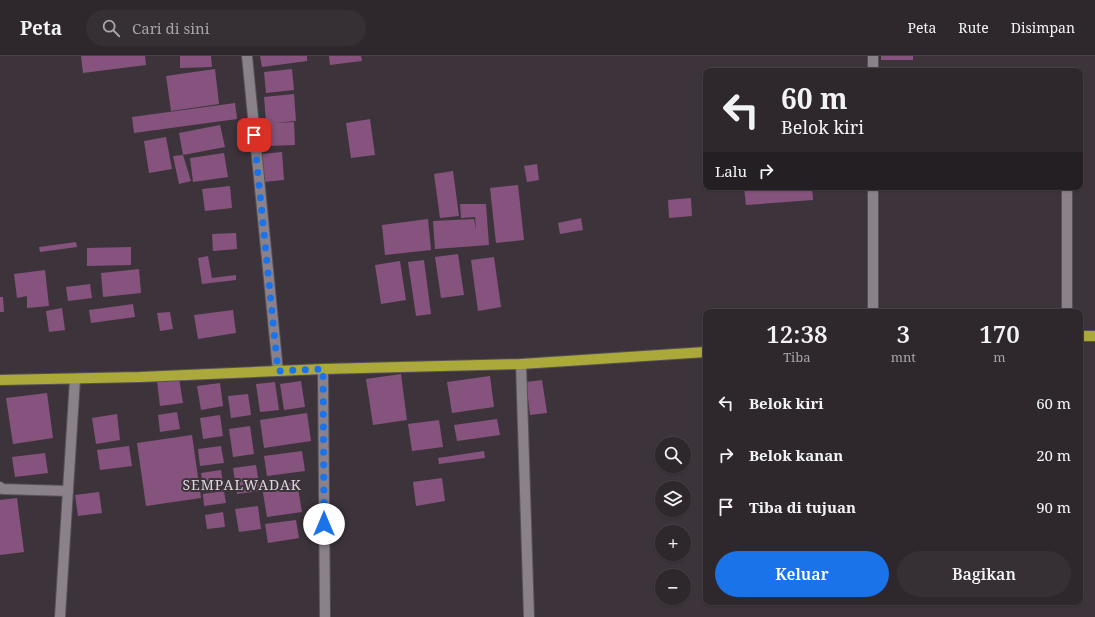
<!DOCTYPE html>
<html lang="id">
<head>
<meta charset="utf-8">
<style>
  body { margin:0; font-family:"Noto Serif",serif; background:#362f34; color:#f1f3f6; height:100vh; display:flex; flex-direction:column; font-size:15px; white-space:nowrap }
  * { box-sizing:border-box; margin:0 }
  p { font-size:13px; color:#a7a5a9 }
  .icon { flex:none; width:22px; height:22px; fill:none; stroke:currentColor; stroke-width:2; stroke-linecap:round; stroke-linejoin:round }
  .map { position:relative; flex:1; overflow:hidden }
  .panel { position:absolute; left:703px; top:253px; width:380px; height:296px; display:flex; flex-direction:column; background:#2e272c; border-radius:8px; box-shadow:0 1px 3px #0004,0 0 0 1px #494448 }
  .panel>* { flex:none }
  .guide { position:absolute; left:703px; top:12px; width:380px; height:122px; border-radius:8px; box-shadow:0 1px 3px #0004,0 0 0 1px #494448; background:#2e272c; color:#f1f3f6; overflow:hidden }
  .controls { position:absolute; left:655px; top:381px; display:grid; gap:8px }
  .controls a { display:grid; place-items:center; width:36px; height:36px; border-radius:50%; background:#2e272c; box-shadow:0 1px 3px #0004,0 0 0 1px #494448; font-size:20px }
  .pin { position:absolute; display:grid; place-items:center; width:34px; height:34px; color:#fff; margin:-17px; border-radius:8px; box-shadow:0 2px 6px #0006 }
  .me { position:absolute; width:44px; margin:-22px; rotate:0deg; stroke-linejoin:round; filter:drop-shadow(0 0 3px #0008) }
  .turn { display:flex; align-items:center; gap:14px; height:84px; padding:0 12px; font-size:18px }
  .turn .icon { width:52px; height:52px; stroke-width:2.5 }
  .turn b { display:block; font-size:28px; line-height:34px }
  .then { display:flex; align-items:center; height:38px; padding:0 12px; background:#0003; gap:8px; font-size:15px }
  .eta { display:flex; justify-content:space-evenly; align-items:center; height:68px; text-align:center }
  .eta b { font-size:24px; font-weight:600; line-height:28px }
  .button { display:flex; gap:8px; margin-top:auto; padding:8px 12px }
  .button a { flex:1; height:46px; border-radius:24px; background:#1a73e8; color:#fff; font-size:16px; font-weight:600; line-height:46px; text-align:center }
  .button a+a { background:#362f34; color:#f1f3f6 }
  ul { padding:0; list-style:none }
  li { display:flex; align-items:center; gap:12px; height:52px; padding:0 12px }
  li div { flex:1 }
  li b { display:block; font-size:15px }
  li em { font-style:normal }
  header { display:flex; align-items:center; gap:24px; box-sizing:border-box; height:56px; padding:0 20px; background:#2e272c; border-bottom:1px solid #494448 }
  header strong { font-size:19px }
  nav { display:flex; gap:22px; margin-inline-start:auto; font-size:14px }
  .search { width:280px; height:36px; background:#362f34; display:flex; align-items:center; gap:10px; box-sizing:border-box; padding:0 14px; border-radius:22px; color:#a7a5a9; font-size:15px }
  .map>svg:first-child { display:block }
</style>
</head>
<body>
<header>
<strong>Peta</strong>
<div class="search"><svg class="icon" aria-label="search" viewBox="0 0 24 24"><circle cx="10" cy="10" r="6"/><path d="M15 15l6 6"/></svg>Cari di sini</div>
<nav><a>Peta</a><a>Rute</a><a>Disimpan</a></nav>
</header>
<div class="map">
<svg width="1095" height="561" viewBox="0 0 1095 561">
  <rect width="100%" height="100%" fill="#3d343b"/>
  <g fill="#86537e">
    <polygon points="81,0 145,0 146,9 83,17"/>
    <polygon points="180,0 211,0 212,11 180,12"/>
    <polygon points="260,0 307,0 307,5 262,11"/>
    <polygon points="329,0 361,0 362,5 330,9"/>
    <rect x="881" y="0" width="32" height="4"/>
    <polygon points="215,13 219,48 171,55 166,20"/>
    <polygon points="292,13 294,34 266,37 264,16"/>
    <polygon points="294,38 296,65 273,67 294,66 295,89 268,90 264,41"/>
    <polygon points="235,47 237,63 134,77 132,61"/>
    <polygon points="370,63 375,99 351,102 346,67"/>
    <polygon points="220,69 225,91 183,99 179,77"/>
    <polygon points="166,81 172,113 149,117 144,85"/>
    <polygon points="282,96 284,124 263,126 261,98"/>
    <polygon points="224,97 228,121 193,126 190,102"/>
    <polygon points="183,99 191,125 179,128 173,100"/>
    <polygon points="537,108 539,124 527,126 524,110"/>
    <polygon points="453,115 459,160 440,162 434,118"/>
    <polygon points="518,129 524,184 496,187 490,132"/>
    <polygon points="230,130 232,152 205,155 202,133"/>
    <polygon points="744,131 812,131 813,144 746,149"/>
    <polygon points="691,142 692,160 669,162 668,144"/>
    <polygon points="460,148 486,148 489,189 435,193 433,165 474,163 476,174 475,161 461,162"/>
    <polygon points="581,162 583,174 560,178 558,167"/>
    <polygon points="428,163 431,194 385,199 382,169"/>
    <polygon points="236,177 237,193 213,195 212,178"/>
    <polygon points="76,186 77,191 40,196 39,191"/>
    <polygon points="131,191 131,209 87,210 87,192"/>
    <polygon points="458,198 464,239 441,242 435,201"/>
    <polygon points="208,200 212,222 236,219 236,224 202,228 198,202"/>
    <polygon points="494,201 501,251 478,255 471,204"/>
    <polygon points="424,204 431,258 416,260 408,206"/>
    <polygon points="400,205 406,244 381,248 375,209"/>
    <polygon points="139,213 141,237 103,241 101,217"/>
    <polygon points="45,214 49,250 27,252 27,240 17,242 14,218"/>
    <polygon points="90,228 92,242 68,245 66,231"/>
    <polygon points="0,241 3,241 4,256 0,256"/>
    <polygon points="133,248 135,261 91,267 89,254"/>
    <polygon points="62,252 65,274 49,276 46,255"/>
    <polygon points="233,254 236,277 198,283 194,259"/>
    <polygon points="170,256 173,273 160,275 157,257"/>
    <polygon points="401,318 407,364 373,369 366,323"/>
    <polygon points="490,320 494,351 452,357 447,326"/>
    <polygon points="179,322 183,347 160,350 157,325"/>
    <polygon points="542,324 547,357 530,359 526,326"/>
    <polygon points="301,325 305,351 284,354 280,328"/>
    <polygon points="275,326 279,354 260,356 256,328"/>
    <polygon points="220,327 223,350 201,354 197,330"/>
    <polygon points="47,337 53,382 13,388 6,342"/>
    <polygon points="248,338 251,359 231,362 228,340"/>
    <polygon points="177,356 180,373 160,376 158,359"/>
    <polygon points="307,357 311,385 264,392 260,364"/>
    <polygon points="117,358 120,384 96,388 92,362"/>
    <polygon points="220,359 223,380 203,383 200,362"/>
    <polygon points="497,363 500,379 457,385 454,369"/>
    <polygon points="439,364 443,391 412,395 408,368"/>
    <polygon points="250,370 254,398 233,401 229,373"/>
    <polygon points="192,379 201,442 146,450 137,387"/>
    <polygon points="129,390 132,410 100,414 97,394"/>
    <polygon points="221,390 224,407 200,410 198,393"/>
    <polygon points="302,395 305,415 267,420 264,400"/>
    <polygon points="484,395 485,402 439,408 438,402"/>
    <polygon points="45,397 48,417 15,421 12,401"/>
    <polygon points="256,409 260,435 237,438 233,412"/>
    <polygon points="221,414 223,427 203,430 201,417"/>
    <polygon points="442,422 445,445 416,450 413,426"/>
    <polygon points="297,426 302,456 267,461 262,431"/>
    <polygon points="224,435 226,447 204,450 203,438"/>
    <polygon points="99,436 102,457 78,460 75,439"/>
    <polygon points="17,442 24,496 0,499 0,444"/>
    <polygon points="258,450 261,473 239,476 235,453"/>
    <polygon points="223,456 225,471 207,473 205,459"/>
    <polygon points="296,464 299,482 268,487 265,468"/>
  </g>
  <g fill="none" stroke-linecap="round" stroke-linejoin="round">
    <defs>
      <g id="minor">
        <polyline points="247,0 278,315"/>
        <polyline points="873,0 873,15"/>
        <polyline points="873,131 873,256"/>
        <polyline points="1067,256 1067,131"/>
        <polyline points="521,308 529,561"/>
        <polyline points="323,313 325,561"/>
        <polyline points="0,431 2,433 68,435"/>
        <polyline points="60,561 75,323"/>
      </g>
      <g id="primary">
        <polyline points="1080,280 1095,280"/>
        <polyline points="0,324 140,321 323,313 521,308 706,296"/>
      </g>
    </defs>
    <use href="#minor" stroke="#575056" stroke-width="12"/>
    <use href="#primary" stroke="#575056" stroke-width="12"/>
    <use href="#minor" stroke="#8b818a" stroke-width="10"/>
    <use href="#primary" stroke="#aba93a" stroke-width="10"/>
  </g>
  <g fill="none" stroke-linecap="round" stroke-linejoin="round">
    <polyline stroke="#1a73e8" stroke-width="7" stroke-dasharray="0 12.6" points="254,79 278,315 323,313 324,468"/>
  </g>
  <g text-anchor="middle" stroke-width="4" stroke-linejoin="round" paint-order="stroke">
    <g font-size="14" letter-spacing="1" fill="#dbd6da" stroke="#3d343b">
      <text x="242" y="434">SEMPALWADAK</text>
    </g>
  </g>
</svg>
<div class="controls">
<a><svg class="icon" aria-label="search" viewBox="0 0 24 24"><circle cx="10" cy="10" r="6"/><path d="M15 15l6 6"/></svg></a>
<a><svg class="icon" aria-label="layers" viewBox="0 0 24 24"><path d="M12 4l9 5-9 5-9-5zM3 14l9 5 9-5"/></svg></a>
<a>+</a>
<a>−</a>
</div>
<div class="pin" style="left:254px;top:79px;background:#d93025"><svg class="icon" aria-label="arrive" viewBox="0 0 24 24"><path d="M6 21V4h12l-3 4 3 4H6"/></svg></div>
<svg class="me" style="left:324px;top:468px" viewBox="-20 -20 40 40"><circle r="19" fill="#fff"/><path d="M0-13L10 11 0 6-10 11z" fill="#1a73e8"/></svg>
<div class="guide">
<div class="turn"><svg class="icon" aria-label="left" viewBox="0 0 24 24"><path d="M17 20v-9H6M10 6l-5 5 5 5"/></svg><div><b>60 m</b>Belok kiri</div></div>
<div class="then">Lalu<svg class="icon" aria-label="right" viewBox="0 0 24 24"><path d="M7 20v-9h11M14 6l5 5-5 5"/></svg></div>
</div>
<section class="panel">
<div class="eta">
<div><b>12:38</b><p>Tiba</p></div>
<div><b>3</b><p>mnt</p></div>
<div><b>170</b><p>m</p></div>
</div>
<ul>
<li><svg class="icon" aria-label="left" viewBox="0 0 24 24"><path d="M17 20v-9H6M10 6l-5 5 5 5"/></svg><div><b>Belok kiri</b></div><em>60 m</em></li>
<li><svg class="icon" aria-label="right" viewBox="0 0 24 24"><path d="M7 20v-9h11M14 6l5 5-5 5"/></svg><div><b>Belok kanan</b></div><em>20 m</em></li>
<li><svg class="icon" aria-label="arrive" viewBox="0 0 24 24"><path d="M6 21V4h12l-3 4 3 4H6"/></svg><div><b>Tiba di tujuan</b></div><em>90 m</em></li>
</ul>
<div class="button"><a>Keluar</a><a>Bagikan</a></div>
</section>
</div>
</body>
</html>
